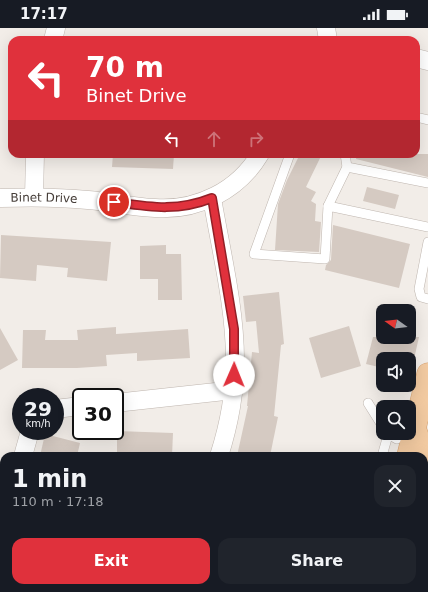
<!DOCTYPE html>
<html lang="en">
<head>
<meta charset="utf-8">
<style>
  body { margin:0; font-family:"DejaVu Sans",sans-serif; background:#20242c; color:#f1f3f6; height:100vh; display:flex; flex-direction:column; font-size:15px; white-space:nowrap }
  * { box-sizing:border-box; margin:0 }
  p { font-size:13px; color:#9ea1a6 }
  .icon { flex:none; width:22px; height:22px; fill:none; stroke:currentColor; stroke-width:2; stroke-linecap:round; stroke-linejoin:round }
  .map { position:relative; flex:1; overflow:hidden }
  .side { position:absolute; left:0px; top:424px; width:428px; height:140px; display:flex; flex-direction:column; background:#171b24; border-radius:12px 12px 0 0; box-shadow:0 4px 16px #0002 }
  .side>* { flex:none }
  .top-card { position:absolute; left:8px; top:8px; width:412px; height:122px; border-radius:12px; box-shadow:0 4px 16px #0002; background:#e0313c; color:#fff; overflow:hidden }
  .needle { width:26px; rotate:284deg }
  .tools { position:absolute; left:376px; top:276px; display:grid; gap:8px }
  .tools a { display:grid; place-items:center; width:40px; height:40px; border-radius:8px; background:#171b24; box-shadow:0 4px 16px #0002; font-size:20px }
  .speed { position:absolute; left:12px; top:360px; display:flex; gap:8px; font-size:20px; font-weight:700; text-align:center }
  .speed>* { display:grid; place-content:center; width:52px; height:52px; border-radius:50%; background:#171b24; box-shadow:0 4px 16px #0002; line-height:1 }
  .speed small { font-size:10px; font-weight:400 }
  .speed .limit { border:2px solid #111; border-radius:6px; background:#fff; color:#111 }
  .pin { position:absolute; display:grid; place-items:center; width:34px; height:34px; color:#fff; margin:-17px; border:2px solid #fff; border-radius:50%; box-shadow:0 1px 4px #0007 }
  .me { position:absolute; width:44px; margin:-22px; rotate:1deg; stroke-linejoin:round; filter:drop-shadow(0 0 3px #0008) }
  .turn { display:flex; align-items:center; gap:14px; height:84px; padding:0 12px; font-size:18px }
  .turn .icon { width:52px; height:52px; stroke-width:2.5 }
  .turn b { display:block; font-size:28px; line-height:34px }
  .lanes { display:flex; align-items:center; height:38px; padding:0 12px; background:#0003; justify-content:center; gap:20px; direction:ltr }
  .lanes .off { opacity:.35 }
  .round { display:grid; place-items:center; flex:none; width:42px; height:42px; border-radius:12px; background:#20242c }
  .head { display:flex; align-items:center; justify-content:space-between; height:68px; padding:0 12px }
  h1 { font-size:24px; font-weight:600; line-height:30px }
  .cta { display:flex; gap:8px; margin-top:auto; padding:8px 12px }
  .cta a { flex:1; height:46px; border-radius:12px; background:#e0313c; color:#fff; font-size:16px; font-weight:600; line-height:46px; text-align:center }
  .cta a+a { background:#20242c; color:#f1f3f6 }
  .status { display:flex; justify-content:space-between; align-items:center; height:28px; padding:0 20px; background:#171b24; direction:ltr }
  .status svg { height:11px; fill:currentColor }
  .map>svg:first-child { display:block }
</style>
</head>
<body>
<div class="status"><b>17:17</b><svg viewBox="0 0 49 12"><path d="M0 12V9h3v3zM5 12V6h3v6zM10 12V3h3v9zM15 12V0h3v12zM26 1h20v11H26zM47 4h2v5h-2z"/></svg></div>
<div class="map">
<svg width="428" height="564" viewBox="0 0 428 564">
  <rect width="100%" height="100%" fill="#f2ede8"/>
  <g fill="#d5cac2">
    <polygon points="113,126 174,126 173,141 112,139"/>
    <polygon points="300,126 322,126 306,159 316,164 311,173 316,176 315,193 321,194 319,224 275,222 278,176 287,152"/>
    <polygon points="357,126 428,126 428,149 356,131"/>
    <polygon points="367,159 399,167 395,181 363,173"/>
    <polygon points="333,197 410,216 399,260 325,242 326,237 331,232"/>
    <polygon points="1,207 111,214 107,253 67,249 68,240 37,237 36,253 0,250"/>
    <polygon points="166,217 166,226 181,226 182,272 158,272 158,251 140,251 140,218"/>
    <polygon points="279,264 284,316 281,317 274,388 278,389 270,428 237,428 248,378 247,378 252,324 259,325 256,293 246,294 243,268"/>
    <polygon points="349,298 361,338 321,350 309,310"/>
    <polygon points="116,299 116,306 188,301 190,330 137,333 137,325 106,327 107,338 77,340 22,340 23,302 46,302 45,312 78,312 77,302"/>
    <polygon points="0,300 18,332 0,342"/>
    <polygon points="373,309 419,309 414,331 383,331 383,340 366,336"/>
    <polygon points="117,403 173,405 172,428 117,428"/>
    <polygon points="45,406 80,415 77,428 40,428"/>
  </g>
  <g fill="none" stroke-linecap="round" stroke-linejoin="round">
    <defs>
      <g id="lane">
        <polyline points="416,89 428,92"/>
        <polyline points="290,126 254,226 325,231 328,178 428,199"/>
        <polyline points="345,126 347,139 428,155"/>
        <polyline points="328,178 347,139"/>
        <polyline points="428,214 419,261 421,269 428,271"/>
        <polyline points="368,375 383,399"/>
        <polyline points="386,405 397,411"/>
        <polyline points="382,428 388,407"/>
        <polyline points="350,564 351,560"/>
      </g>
      <g id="street">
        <polyline points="326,0 328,12"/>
        <polyline points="53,12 56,0"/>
        <polyline points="416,30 428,33"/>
        <polyline points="34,169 35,126"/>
        <path id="s1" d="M 0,170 C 30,169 59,169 88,172 C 111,174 133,179 155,180 C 197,183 238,163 260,126"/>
        <path d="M 212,170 C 221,223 235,279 235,332 C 235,365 229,397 219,428"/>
        <polyline points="115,375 234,362"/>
        <polyline points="55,381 81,378"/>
        <polyline points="23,428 30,403"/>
        <polyline points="0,503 4,490"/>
        <polyline points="178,564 179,560"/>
      </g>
      <g id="primary">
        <polyline points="415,401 428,436"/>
        <polyline points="408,428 428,346"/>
        <polyline points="424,535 428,519"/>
        <polyline points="374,564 375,560"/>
        <polyline points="417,564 418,560"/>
      </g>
    </defs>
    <use href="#lane" stroke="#bfb6af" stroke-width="10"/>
    <use href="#street" stroke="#bfb6af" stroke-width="19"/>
    <use href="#primary" stroke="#d5a373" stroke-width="23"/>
    <use href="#lane" stroke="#fff" stroke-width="9"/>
    <use href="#street" stroke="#fff" stroke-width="18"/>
    <use href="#primary" stroke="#f2caa1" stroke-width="22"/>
  </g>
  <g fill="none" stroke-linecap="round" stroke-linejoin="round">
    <defs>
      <path id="route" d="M 114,174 C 150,179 177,184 212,170 L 234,301 L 234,347"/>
    </defs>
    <use href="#route" stroke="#922027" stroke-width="10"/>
    <use href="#route" stroke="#e0313c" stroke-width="7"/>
  </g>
  <g text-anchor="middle" stroke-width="4" stroke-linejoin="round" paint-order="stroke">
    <g font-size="12" fill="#453d38" stroke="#fff">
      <text dy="4" stroke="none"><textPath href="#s1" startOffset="44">Binet Drive</textPath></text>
    </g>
  </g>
</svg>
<div class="tools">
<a><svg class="needle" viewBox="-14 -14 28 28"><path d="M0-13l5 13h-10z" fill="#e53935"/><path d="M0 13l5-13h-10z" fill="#9ea1a6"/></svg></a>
<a><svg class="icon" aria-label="sound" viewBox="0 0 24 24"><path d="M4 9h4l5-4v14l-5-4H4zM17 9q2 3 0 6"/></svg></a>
<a><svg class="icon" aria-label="search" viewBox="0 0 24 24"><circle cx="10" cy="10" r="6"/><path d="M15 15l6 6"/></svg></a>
</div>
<div class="speed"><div>29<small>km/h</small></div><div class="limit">30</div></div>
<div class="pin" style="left:114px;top:174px;background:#d93025"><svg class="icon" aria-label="arrive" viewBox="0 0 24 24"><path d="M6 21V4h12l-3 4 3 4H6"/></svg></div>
<svg class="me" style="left:234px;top:347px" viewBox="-20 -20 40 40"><circle r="19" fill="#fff"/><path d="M0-13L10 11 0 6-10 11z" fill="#e0313c"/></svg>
<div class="top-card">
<div class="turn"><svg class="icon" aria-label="left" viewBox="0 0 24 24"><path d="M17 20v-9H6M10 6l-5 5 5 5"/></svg><div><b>70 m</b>Binet Drive</div></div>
<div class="lanes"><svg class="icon" aria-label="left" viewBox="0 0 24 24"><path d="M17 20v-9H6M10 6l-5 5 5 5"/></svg><svg class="icon off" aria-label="ahead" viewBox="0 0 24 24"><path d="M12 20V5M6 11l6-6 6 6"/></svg><svg class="icon off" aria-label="right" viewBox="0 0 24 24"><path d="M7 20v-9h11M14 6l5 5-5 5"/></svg></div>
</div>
<section class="side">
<div class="head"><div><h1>1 min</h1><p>110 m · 17:18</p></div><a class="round"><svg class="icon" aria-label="close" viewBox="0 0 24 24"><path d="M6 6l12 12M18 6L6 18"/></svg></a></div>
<div class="cta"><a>Exit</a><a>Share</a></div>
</section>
</div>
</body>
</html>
